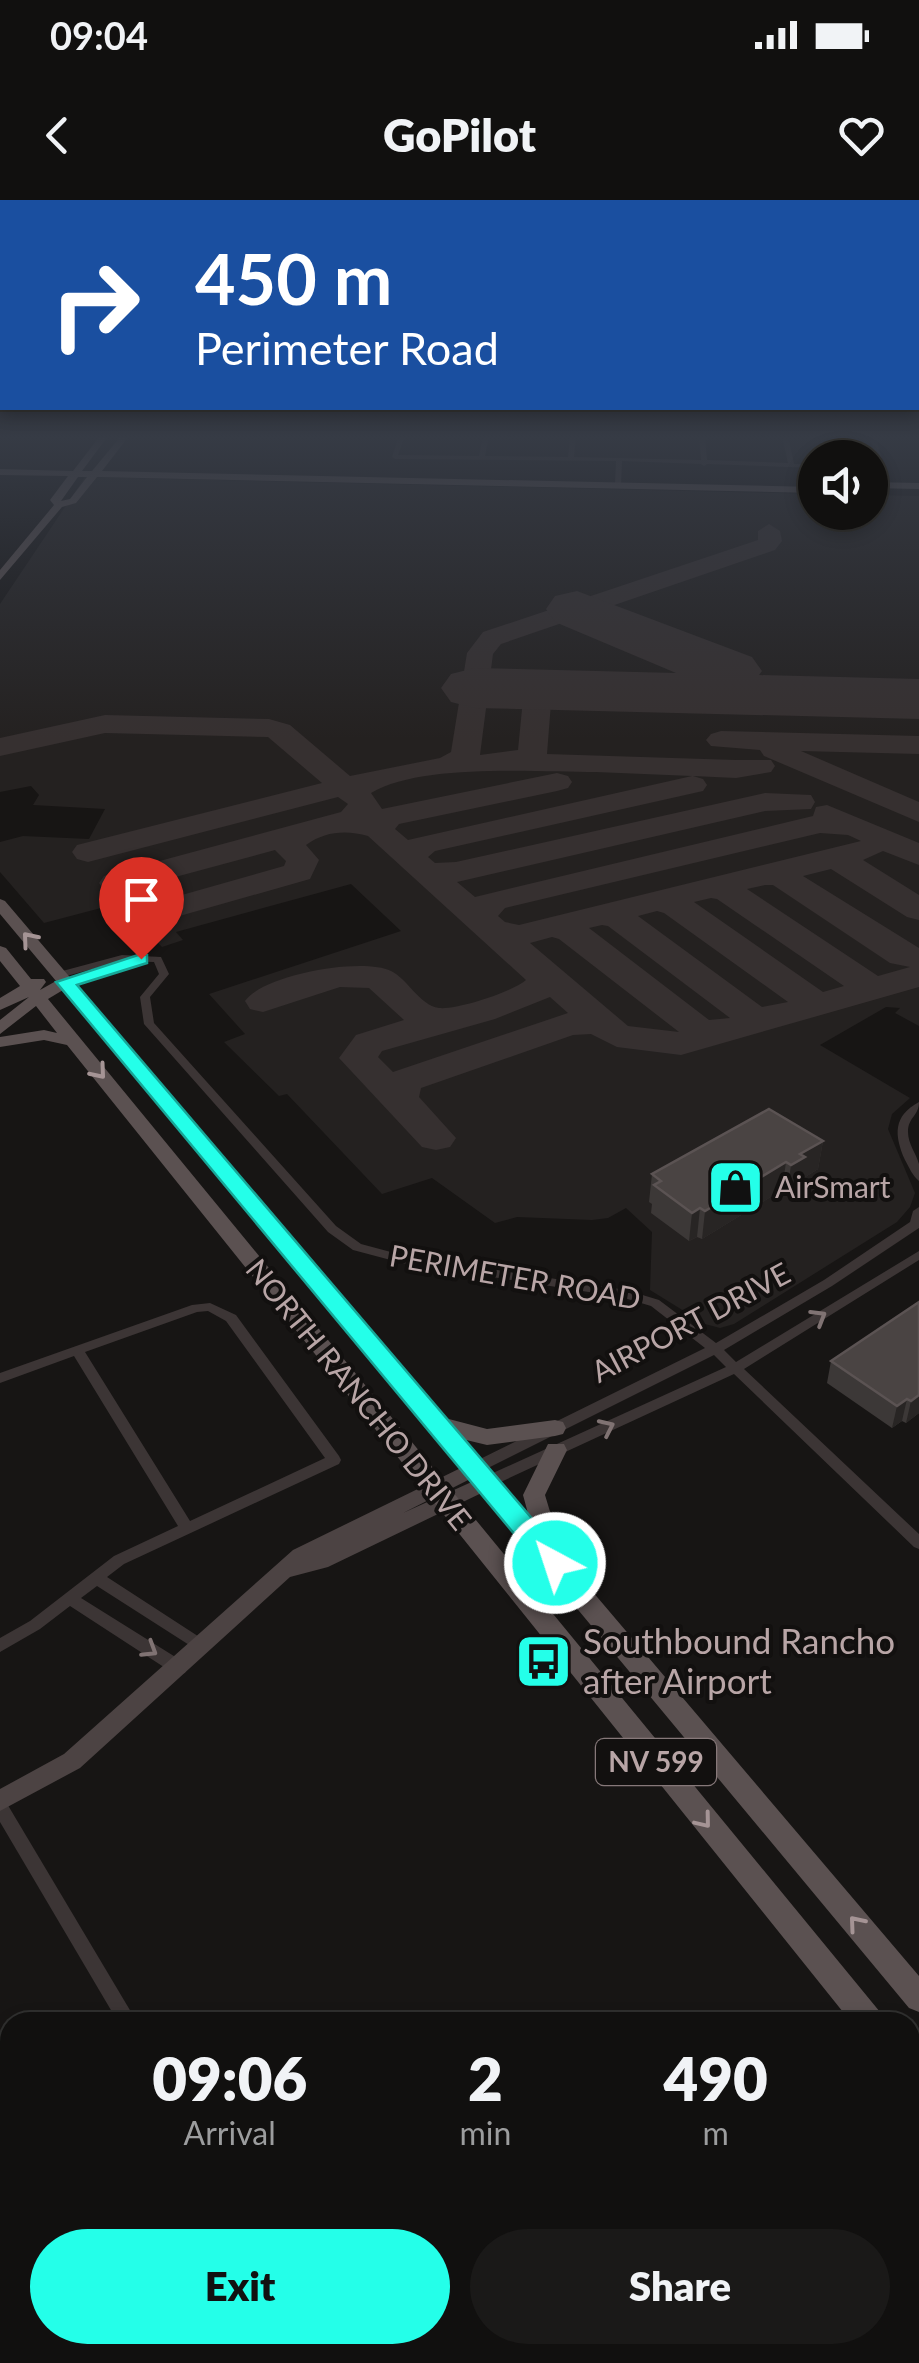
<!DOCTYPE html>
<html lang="en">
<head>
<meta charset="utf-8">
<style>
  body { margin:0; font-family:Lato,sans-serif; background:#1a1918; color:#f1f3f6; height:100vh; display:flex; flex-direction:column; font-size:38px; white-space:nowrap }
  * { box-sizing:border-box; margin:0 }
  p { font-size:32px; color:#9c9d9e }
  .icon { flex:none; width:55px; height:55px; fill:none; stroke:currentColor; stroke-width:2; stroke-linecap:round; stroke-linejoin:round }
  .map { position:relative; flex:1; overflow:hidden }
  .drawer { position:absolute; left:0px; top:1812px; width:920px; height:352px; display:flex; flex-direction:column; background:#11100f; border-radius:30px 30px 0 0; box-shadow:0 5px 15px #0003,0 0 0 2px #30302f }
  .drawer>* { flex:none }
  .banner { position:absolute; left:0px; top:0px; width:920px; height:210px; box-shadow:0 5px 15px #0003,0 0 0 2px #30302f; background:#1a4fa0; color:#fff; overflow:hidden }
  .fabs { position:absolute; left:798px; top:240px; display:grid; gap:20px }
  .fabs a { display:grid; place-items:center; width:90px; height:90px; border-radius:50%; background:#11100f; box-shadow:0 5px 15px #0003,0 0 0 2px #30302f; font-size:50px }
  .pin { position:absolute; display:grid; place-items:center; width:85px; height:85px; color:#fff; margin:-102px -42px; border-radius:50% 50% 50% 0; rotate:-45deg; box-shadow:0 0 10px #0007 }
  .pin .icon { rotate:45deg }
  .me { position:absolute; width:110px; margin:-55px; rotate:320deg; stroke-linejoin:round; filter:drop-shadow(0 0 8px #0008) }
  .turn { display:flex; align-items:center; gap:35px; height:210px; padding:0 30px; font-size:45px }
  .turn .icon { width:130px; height:130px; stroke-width:2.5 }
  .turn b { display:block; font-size:70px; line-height:85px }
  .eta { display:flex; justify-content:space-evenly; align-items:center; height:170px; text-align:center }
  .eta b { font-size:60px; font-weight:800; line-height:70px }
  .action { display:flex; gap:20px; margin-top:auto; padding:20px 30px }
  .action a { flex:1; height:115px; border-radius:60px; background:#24ffe9; color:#111; font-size:40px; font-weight:800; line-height:115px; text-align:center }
  .action a+a { background:#1a1918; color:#f1f3f6 }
  .status { display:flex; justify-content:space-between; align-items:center; height:70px; padding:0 50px; background:#11100f; direction:ltr }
  .status svg { height:28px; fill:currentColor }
  header { display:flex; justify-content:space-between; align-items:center; height:130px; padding:0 30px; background:#11100f; font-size:45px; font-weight:800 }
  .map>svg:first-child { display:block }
</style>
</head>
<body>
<div class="status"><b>09:04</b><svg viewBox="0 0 49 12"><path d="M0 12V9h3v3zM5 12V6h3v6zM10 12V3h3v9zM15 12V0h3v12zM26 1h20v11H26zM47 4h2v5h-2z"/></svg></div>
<header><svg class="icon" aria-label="back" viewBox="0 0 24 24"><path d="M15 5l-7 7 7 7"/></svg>GoPilot<svg class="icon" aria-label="heart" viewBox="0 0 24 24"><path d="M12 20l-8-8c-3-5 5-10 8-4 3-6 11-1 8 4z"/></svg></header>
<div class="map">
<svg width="919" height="2163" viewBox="0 0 919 2163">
  <rect width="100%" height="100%" fill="#171514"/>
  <polygon fill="#242120" points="85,277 815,294 815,312 870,312 870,295 919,296 919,826 895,813 900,808 886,807 820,845 910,898 892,914 888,929 915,993 910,1007 897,1022 734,1124 720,1128 705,1124 650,1090 652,1032 626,1008 608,1018 592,1020 517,1017 495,1023 432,978 382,994 287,894 279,896 224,842 245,834 209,794 401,731 351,684 176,732 183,740 162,747 120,703 44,723 0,672 0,642 23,636 89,639 105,609 33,605 39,595 31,586 0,592 0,404"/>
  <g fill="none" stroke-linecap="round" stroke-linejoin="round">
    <g fill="#363030" fill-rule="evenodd">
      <path d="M 769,324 L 780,331 L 782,341 L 775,350 L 501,444 L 493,454 L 480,555 L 518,550 L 523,499 C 538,482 568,479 589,484 L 593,490 L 589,496 L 551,503 L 547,554 L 736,560 L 771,560 L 775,566 L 771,572 L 736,578 L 693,576 L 703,579 L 707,585 L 703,591 L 435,651 L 428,657 L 435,663 L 456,662 L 765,593 L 811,595 L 815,602 L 811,609 L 765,611 L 457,682 L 475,697 L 813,616 L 816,607 L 827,605 L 919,643 L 919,665 L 883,651 L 863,660 L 919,695 L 919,720 L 907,717 L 831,669 L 803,676 L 919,748 L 919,787 L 681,855 L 617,847 L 591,834 L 573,835 L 421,888 L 419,897 L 456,938 L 450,947 L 436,950 L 422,947 L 339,858 L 356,835 L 404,820 L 369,788 L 340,787 L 263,812 L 250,809 L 245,801 C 263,775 361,757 391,771 C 408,779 419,805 439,808 C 458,810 512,792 526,780 L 368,636 C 347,630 325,631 306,645 L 319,660 L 310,679 L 155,723 L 143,720 L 138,713 L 143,706 L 284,666 L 286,661 L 275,650 L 116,693 L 104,690 L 99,683 L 104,676 L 341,612 L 348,604 L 338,597 L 88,662 L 77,659 L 72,652 L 77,645 L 322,583 L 268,537 L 105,533 L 0,556 L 0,538 L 105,515 L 269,519 L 290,525 L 350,576 L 440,558 L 451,552 L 467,453 L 483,432 L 758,340 L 758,331 ZM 596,572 L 692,576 L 408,640 L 395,629 L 399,624 L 557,591 L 568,588 L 572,582 L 568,576 L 557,573 L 382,609 L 371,593 C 421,563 537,572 596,572 ZM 820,633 L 848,635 L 861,641 L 519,725 L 505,722 L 498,716 L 505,708 ZM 765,685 L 773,685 L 890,763 L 910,767 L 878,776 L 747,689 ZM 711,698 L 717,699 L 844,786 L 823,792 L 694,702 ZM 657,711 L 664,713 L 788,802 L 762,807 L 638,716 ZM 602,725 L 608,726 L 730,818 L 709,820 L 589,728 ZM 552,737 L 559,739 L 679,832 L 628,826 L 530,743 ZM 550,797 L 568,813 L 393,872 L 378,857 L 382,851 L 495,819 Z"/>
      <polygon points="721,531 919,536 919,554 801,551 919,602 919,622 764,556 760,550 711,546 706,540 711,534"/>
    </g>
    <polygon fill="#363030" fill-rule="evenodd" points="577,391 752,457 762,471 759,475 919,479 919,519 475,508 451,502 441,488 451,474 475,468 676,473 555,422 546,409 555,396"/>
    <g fill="#3c3535" fill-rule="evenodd">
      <polygon points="399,236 405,236 398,255 479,256 483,236 489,236 485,256 568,257 570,236 576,236 574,257 701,260 699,236 705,236 707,260 788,263 782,236 788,236 794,264 815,264 815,268 707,264 704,266 701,264 622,261 621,285 618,287 615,285 616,261 395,259 392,257"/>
      <polygon points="869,236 875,236 888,279 883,278"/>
      <polygon points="122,755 161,757 169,774 150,797 154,823 336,1026 361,1044 402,1055 626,1090 659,1100 716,1143 824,1080 910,1022 913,1011 919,1007 919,1028 832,1086 724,1150 736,1162 919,1051 919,1060 744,1169 919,1334 919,1349 914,1347 734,1174 492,1286 482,1286 480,1282 482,1278 726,1167 714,1155 480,1272 470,1272 468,1268 470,1264 705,1148 651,1106 621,1097 402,1063 353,1050 328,1032 144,824 140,797 159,774 154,762 122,761 59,778 54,775 55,773"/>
      <path d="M 919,902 C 919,916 908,917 908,932 C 908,944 916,953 919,964 C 919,965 919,979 919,981 C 912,975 910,969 905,960 C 894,935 893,916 919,902 Z"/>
      <path d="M 210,1103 L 236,1115 L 339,1256 L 341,1260 L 339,1264 L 124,1364 L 107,1377 L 207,1442 L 210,1446 L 207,1450 L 202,1452 L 197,1450 L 97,1386 L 81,1398 L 185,1463 L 187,1468 L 185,1473 L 179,1474 L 173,1473 L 70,1406 L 40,1429 L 0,1452 L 0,1438 L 30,1421 L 114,1356 L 178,1326 L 74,1156 L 0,1183 L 0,1173 L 192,1105 ZM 208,1111 L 226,1121 L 325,1258 L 190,1321 L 85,1152 L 197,1112 Z"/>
      <polygon points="0,1600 6,1602 137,1822 118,1822 0,1622"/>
      <rect x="175" y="2155" width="22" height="8"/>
    </g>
    <polygon fill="#4c4343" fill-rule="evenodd" points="475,1261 482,1263 485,1268 482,1273 403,1313 487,1275 494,1277 497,1282 494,1287 328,1367 290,1377 80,1568 0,1611 0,1589 64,1554 293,1350"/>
    <g fill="#5b5151" fill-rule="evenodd">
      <path d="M 100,236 L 108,236 L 82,271 L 92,271 L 121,236 L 129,236 L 102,271 L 815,287 L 815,293 L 97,277 L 76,303 L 62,307 L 0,380 L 0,370 L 54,305 L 50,300 L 68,276 L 0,275 L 0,269 L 73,271 ZM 78,277 L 87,277 L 70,299 L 61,301 Z"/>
      <polygon points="870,282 919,283 919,289 870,288"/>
      <polygon points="0,699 5,701 445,1218 487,1229 555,1220 563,1222 566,1228 563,1234 555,1236 487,1245 462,1239 529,1317 523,1295 548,1244 564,1244 567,1250 545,1295 564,1358 919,1776 919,1812 909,1808 63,790 48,799 880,1812 884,1822 851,1822 67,845 44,840 0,847 0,837 44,830 57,833 36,806 0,834 0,820 29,797 0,810 0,798 20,786 0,761 0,746 6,748 31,779 44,779 46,782 40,790 56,781 0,714"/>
      <polygon points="910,1858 919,1862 919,1899 910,1896"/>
    </g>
  </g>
  <g fill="#3c3837">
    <polygon points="823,941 818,969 802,979 801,985 787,993 782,990 702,1039 697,1037 689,1041 651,1013 652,1004 649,1002 652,974"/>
    <polygon points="919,1102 919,1213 906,1223 902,1221 892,1228 827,1183 831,1161"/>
  </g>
  <g fill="#282524">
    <polygon points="823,941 818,969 802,979 801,985 787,993 791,965 800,954"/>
    <polygon points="786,962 782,990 702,1039 705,1011"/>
    <polygon points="700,1008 697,1037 689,1041 692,1013"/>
    <polygon points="919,1195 919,1213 906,1223 911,1201"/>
    <polygon points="907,1199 902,1221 892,1228 897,1206"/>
  </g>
  <g fill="#4a4443" stroke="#5b5353" stroke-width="2.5">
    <polygon points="769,909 823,941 800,954 805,957 791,965 786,962 705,1011 700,1008 692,1013 654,985 661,981 652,974"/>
    <polygon points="919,1102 919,1195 911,1201 907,1199 897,1206 831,1161"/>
  </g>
  <defs><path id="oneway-chevron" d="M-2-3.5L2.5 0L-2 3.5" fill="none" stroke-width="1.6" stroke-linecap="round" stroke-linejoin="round" transform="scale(2.5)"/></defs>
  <g stroke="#a59495">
    <use href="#oneway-chevron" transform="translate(29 739) rotate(-130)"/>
    <use href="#oneway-chevron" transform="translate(99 872) rotate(50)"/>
    <use href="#oneway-chevron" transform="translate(704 1621) rotate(51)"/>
    <use href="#oneway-chevron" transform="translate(856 1723) rotate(-130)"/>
  </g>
  <g stroke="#807373">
    <use href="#oneway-chevron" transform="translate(819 1117) rotate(-31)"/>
    <use href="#oneway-chevron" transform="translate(607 1227) rotate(-25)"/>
    <use href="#oneway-chevron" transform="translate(150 1450) rotate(32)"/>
  </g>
  <linearGradient id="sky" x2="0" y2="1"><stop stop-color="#0d0c0b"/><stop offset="0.44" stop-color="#363b45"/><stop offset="1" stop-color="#363b45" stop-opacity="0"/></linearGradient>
  <rect width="919" height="539" fill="url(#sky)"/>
  <polygon fill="#24ffe9" stroke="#17a697" stroke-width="2.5" points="141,754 147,755 147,763 77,785 564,1356 568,1363 564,1371 555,1374 545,1371 56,782"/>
  <defs>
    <symbol id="shop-square" viewBox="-11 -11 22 22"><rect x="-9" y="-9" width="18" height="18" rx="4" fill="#24ffe9" stroke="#12100f"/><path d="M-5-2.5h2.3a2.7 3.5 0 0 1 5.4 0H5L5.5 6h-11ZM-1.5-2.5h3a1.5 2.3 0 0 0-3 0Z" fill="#111"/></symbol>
    <symbol id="bus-square" viewBox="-11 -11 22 22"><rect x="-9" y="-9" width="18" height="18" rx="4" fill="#24ffe9" stroke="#12100f"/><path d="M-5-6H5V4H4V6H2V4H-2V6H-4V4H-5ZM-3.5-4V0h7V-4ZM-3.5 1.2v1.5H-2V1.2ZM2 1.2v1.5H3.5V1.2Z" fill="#111"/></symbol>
  </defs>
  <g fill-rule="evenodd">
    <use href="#shop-square" x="704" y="956" width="63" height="63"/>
    <use href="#bus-square" x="512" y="1430" width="63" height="63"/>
  </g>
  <g text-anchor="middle" stroke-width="8" stroke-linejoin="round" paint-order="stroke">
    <rect fill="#12100f" stroke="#867879" stroke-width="2.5" x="596" y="1539" width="120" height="46" rx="8"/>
    <g font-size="28" font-weight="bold" fill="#b8a5a6">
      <text x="656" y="1572">NV 599</text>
    </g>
    <g font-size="30" fill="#b8a5a6" stroke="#12100f" text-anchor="start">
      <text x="775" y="998">AirSmart</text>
    </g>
    <g font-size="30" fill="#b8a5a6" stroke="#12100f">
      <text transform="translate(515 1078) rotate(10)" y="10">PERIMETER ROAD</text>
      <text transform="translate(691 1123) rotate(-28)" y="10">AIRPORT DRIVE</text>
      <text transform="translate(358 1195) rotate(51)" y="10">NORTH RANCHO DRIVE</text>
    </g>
    <g font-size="35" fill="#b8a5a6" stroke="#12100f" text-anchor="start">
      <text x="583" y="1454">Southbound Rancho<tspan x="583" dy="40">after Airport</tspan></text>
    </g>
  </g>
</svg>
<div class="fabs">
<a><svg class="icon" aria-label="sound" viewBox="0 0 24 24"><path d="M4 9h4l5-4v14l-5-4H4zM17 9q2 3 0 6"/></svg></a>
</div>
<div class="pin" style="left:141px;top:759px;background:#d93025"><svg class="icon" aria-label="arrive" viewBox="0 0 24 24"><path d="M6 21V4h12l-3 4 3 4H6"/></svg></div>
<svg class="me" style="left:555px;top:1363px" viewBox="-20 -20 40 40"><circle r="17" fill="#24ffe9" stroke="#fff" stroke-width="3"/><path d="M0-11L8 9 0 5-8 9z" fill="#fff"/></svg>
<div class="banner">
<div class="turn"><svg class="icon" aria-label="right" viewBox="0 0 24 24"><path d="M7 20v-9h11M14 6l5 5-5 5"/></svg><div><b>450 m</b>Perimeter Road</div></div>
</div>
<section class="drawer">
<div class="eta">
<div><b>09:06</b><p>Arrival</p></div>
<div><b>2</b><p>min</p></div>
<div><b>490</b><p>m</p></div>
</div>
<div class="action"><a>Exit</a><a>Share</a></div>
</section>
</div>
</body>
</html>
